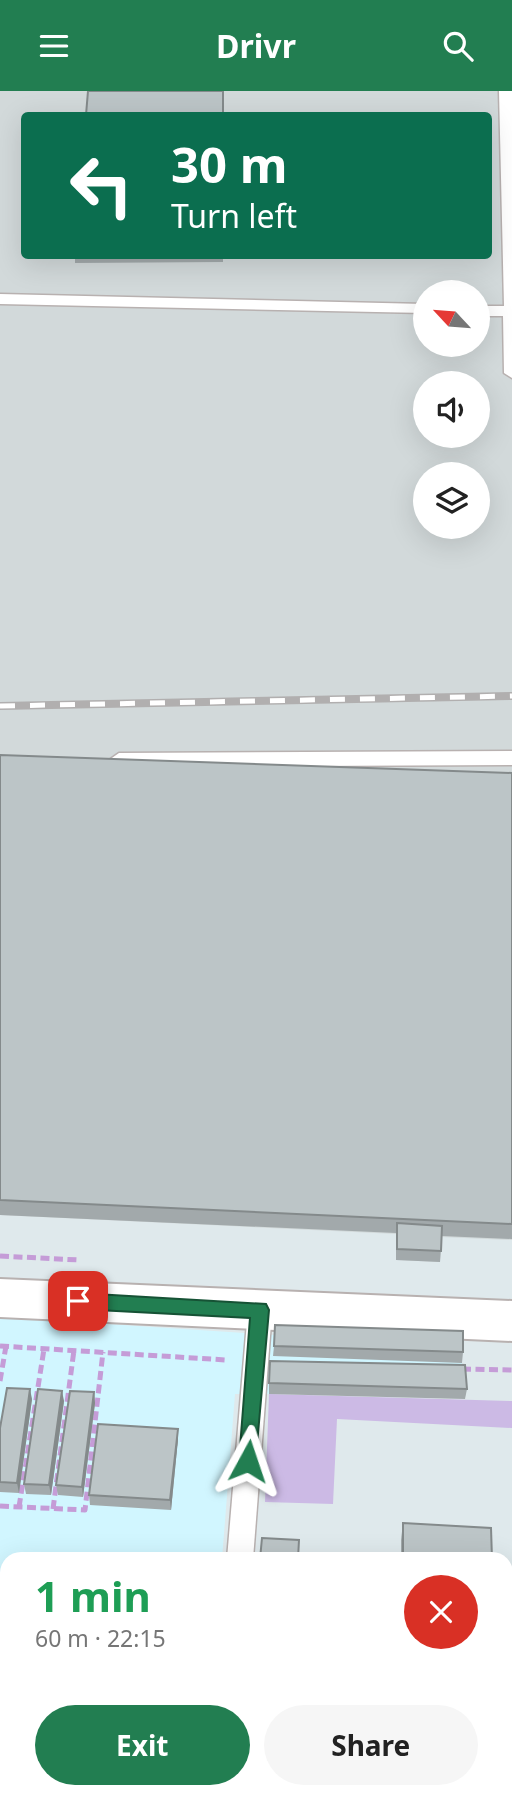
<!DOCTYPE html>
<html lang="en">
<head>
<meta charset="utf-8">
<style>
  body { margin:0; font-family:"Noto Sans",sans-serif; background:#f6f6f6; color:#222; height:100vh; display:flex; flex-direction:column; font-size:26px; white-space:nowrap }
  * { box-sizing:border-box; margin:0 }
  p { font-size:23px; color:#767676 }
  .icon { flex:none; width:38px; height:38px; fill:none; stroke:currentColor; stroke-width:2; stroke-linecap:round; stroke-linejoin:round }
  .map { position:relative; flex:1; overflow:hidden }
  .sheet { position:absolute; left:0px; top:1461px; width:513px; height:247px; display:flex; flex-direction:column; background:#fff; border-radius:21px 21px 0 0; box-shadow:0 7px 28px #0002 }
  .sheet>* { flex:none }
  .guide { position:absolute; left:21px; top:21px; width:471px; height:147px; border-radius:7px; box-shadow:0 7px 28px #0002; background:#0b6e4f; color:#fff; overflow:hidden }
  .needle { width:46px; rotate:296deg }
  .tools { position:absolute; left:413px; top:189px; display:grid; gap:14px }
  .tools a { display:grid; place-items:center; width:77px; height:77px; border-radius:50%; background:#fff; box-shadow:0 7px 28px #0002; font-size:35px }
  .pin { position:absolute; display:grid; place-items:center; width:60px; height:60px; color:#fff; margin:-30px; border-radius:14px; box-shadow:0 4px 10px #0006 }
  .me { position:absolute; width:77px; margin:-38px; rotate:5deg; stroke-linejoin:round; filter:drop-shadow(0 0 5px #0008) }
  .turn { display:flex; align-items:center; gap:24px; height:147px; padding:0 35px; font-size:32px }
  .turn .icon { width:91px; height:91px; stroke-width:2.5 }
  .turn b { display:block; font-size:49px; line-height:60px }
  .round { display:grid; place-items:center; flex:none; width:74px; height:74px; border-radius:37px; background:#f6f6f6 }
  .head { display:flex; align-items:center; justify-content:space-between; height:119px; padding:0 35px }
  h1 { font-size:42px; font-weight:700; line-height:52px; color:#1e9e55 }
  .button { display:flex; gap:14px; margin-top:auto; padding:14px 35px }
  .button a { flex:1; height:80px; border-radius:42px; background:#227e51; color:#fff; font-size:28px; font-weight:700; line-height:80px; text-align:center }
  .button a+a { background:#f6f6f6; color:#222 }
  header { display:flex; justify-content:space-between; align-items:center; height:91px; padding:0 35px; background:#227e51; color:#fff; font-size:32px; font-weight:700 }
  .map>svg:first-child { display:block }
</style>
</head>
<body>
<header><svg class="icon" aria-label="menu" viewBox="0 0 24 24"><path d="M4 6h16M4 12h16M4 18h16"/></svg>Drivr<svg class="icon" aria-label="search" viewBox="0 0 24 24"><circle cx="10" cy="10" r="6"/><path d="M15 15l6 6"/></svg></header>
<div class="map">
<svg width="512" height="1707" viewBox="0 0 512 1707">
  <rect width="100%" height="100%" fill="#dfe9ec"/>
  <polygon fill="#d1f6ff" points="0,1226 274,1244 462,1272 464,1285 269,1303 235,1303 222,1468 7,1468 7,1701 13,1701 12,1707 0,1707"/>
  <path fill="#d2d9da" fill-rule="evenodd" d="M 0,0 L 512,0 L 512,1149 L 441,1146 L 440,1171 L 396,1169 L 396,1143 L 0,1124 ZM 24,24 L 488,24 L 488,164 L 24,164 ZM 425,201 L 478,201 L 478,254 L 425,254 ZM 425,292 L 478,292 L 478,345 L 425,345 ZM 425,383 L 478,383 L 478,436 L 425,436 Z"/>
  <g fill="#ccbae5">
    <polygon points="269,1303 512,1310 512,1337 337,1328 333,1413 265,1411"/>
    <rect x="240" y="1701" width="84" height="6"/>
  </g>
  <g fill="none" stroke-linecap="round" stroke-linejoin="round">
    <defs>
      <g id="lane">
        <polygon points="499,0 512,0 512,287 504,282 503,225 478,225 478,215 504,215"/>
        <polygon points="0,203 425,213 425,222 0,213"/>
        <polygon points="512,660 512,674 119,676 109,669 119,662"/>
        <polygon points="260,1208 269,1211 272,1219 253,1468 227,1468 248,1219 251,1211"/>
        <polygon points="206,1701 234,1701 233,1707 205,1707"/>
      </g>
      <polygon id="street" points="0,1188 512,1210 512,1250 0,1226"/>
    </defs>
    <use href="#lane" stroke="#b8b1b0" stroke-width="3"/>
    <use href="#street" stroke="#b8b1b0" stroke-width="4"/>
    <g stroke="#c59cd7" stroke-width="5" stroke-dasharray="9 4.5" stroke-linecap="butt">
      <polyline points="0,1165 79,1169"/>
      <polyline points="0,1255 226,1269"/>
      <polyline points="462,1278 512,1279"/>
      <polyline points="0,1290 6,1255"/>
      <polyline points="0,1415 85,1419 103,1261"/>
      <polyline points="19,1416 44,1258"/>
      <polyline points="53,1418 74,1259"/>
      <polyline points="23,1707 24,1701"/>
    </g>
    <use href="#lane" fill="#fff" fill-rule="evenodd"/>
    <use href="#street" fill="#fff" fill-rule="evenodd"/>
    <defs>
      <polyline id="rail" points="0,615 512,605"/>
    </defs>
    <use href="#rail" stroke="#b1afaf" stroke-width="8"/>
    <use href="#rail" stroke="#fff" stroke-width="5" stroke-dasharray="15" stroke-linecap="butt"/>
  </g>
  <g fill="#a2a9ab">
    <polygon points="75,164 223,164 223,171 75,172"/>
    <polygon points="0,664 512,682 512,1148 442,1145 440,1171 396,1169 396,1142 0,1124"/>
    <polygon points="274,1255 463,1261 462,1272 273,1265"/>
    <polygon points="269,1292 467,1298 465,1308 269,1303"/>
    <polygon points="94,1301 95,1312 83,1406 58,1404 56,1394"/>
    <polygon points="32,1308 19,1402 0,1401 0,1337"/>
    <polygon points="64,1310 51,1404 26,1403 24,1393"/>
    <polygon points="178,1338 178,1348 171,1419 90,1414 89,1404"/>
    <polygon points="403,1432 492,1468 401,1468 401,1449"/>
  </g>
  <g fill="#848a8b">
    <polygon points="30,1298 32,1308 19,1402 17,1392"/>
    <polygon points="62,1300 64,1310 51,1404 49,1394"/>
    <polygon points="94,1301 95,1312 83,1406 82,1396"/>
    <polygon points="178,1338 178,1348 171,1419 170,1409"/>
    <polygon points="141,1701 144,1701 143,1707 140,1707"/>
  </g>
  <g fill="#bcc5c7" stroke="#848a8b" stroke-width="2">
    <polygon points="88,0 223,0 223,24 86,24"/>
    <polygon points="0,664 512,682 512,1133 0,1109"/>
    <polygon points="397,1132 442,1135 441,1160 397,1158"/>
    <polygon points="275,1234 463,1240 463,1261 274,1255"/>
    <polygon points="270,1270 465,1274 467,1298 269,1292"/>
    <polygon points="7,1297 30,1298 17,1392 0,1391 0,1337"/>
    <polygon points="38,1298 62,1300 49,1394 24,1393"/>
    <polygon points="70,1300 94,1301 82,1396 56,1394"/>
    <polygon points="98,1333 178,1338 170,1409 89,1404"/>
    <polygon points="403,1432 491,1437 492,1468 403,1468"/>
    <polygon points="262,1447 299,1449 298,1468 260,1468"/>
    <polygon points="42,1701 141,1701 140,1707 41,1707"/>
  </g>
  <polygon fill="#227e51" stroke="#165235" stroke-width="2" points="78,1202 266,1213 269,1219 255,1376 248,1379 242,1376 239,1370 250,1227 78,1218 71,1216 69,1210 71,1205"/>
</svg>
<div class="tools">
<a><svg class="needle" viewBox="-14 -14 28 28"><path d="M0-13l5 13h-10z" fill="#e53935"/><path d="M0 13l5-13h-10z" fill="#767676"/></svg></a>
<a><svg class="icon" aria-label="sound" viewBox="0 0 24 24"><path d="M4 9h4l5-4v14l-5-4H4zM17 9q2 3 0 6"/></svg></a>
<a><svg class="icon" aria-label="layers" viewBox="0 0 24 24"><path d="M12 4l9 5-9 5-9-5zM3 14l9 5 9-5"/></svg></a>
</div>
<div class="pin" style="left:78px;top:1210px;background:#d93025"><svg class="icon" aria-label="arrive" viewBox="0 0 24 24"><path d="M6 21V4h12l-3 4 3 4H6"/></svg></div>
<svg class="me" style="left:248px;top:1370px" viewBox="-20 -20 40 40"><path d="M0-17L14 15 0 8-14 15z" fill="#227e51" stroke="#fff" stroke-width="4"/></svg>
<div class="guide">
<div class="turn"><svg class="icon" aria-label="left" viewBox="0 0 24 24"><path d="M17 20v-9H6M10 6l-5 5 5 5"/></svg><div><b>30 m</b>Turn left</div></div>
</div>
<section class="sheet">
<div class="head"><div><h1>1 min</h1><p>60 m · 22:15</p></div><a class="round" style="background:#d93025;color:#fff"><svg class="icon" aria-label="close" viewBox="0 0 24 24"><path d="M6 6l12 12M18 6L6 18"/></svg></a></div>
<div class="button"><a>Exit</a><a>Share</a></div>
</section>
</div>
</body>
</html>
